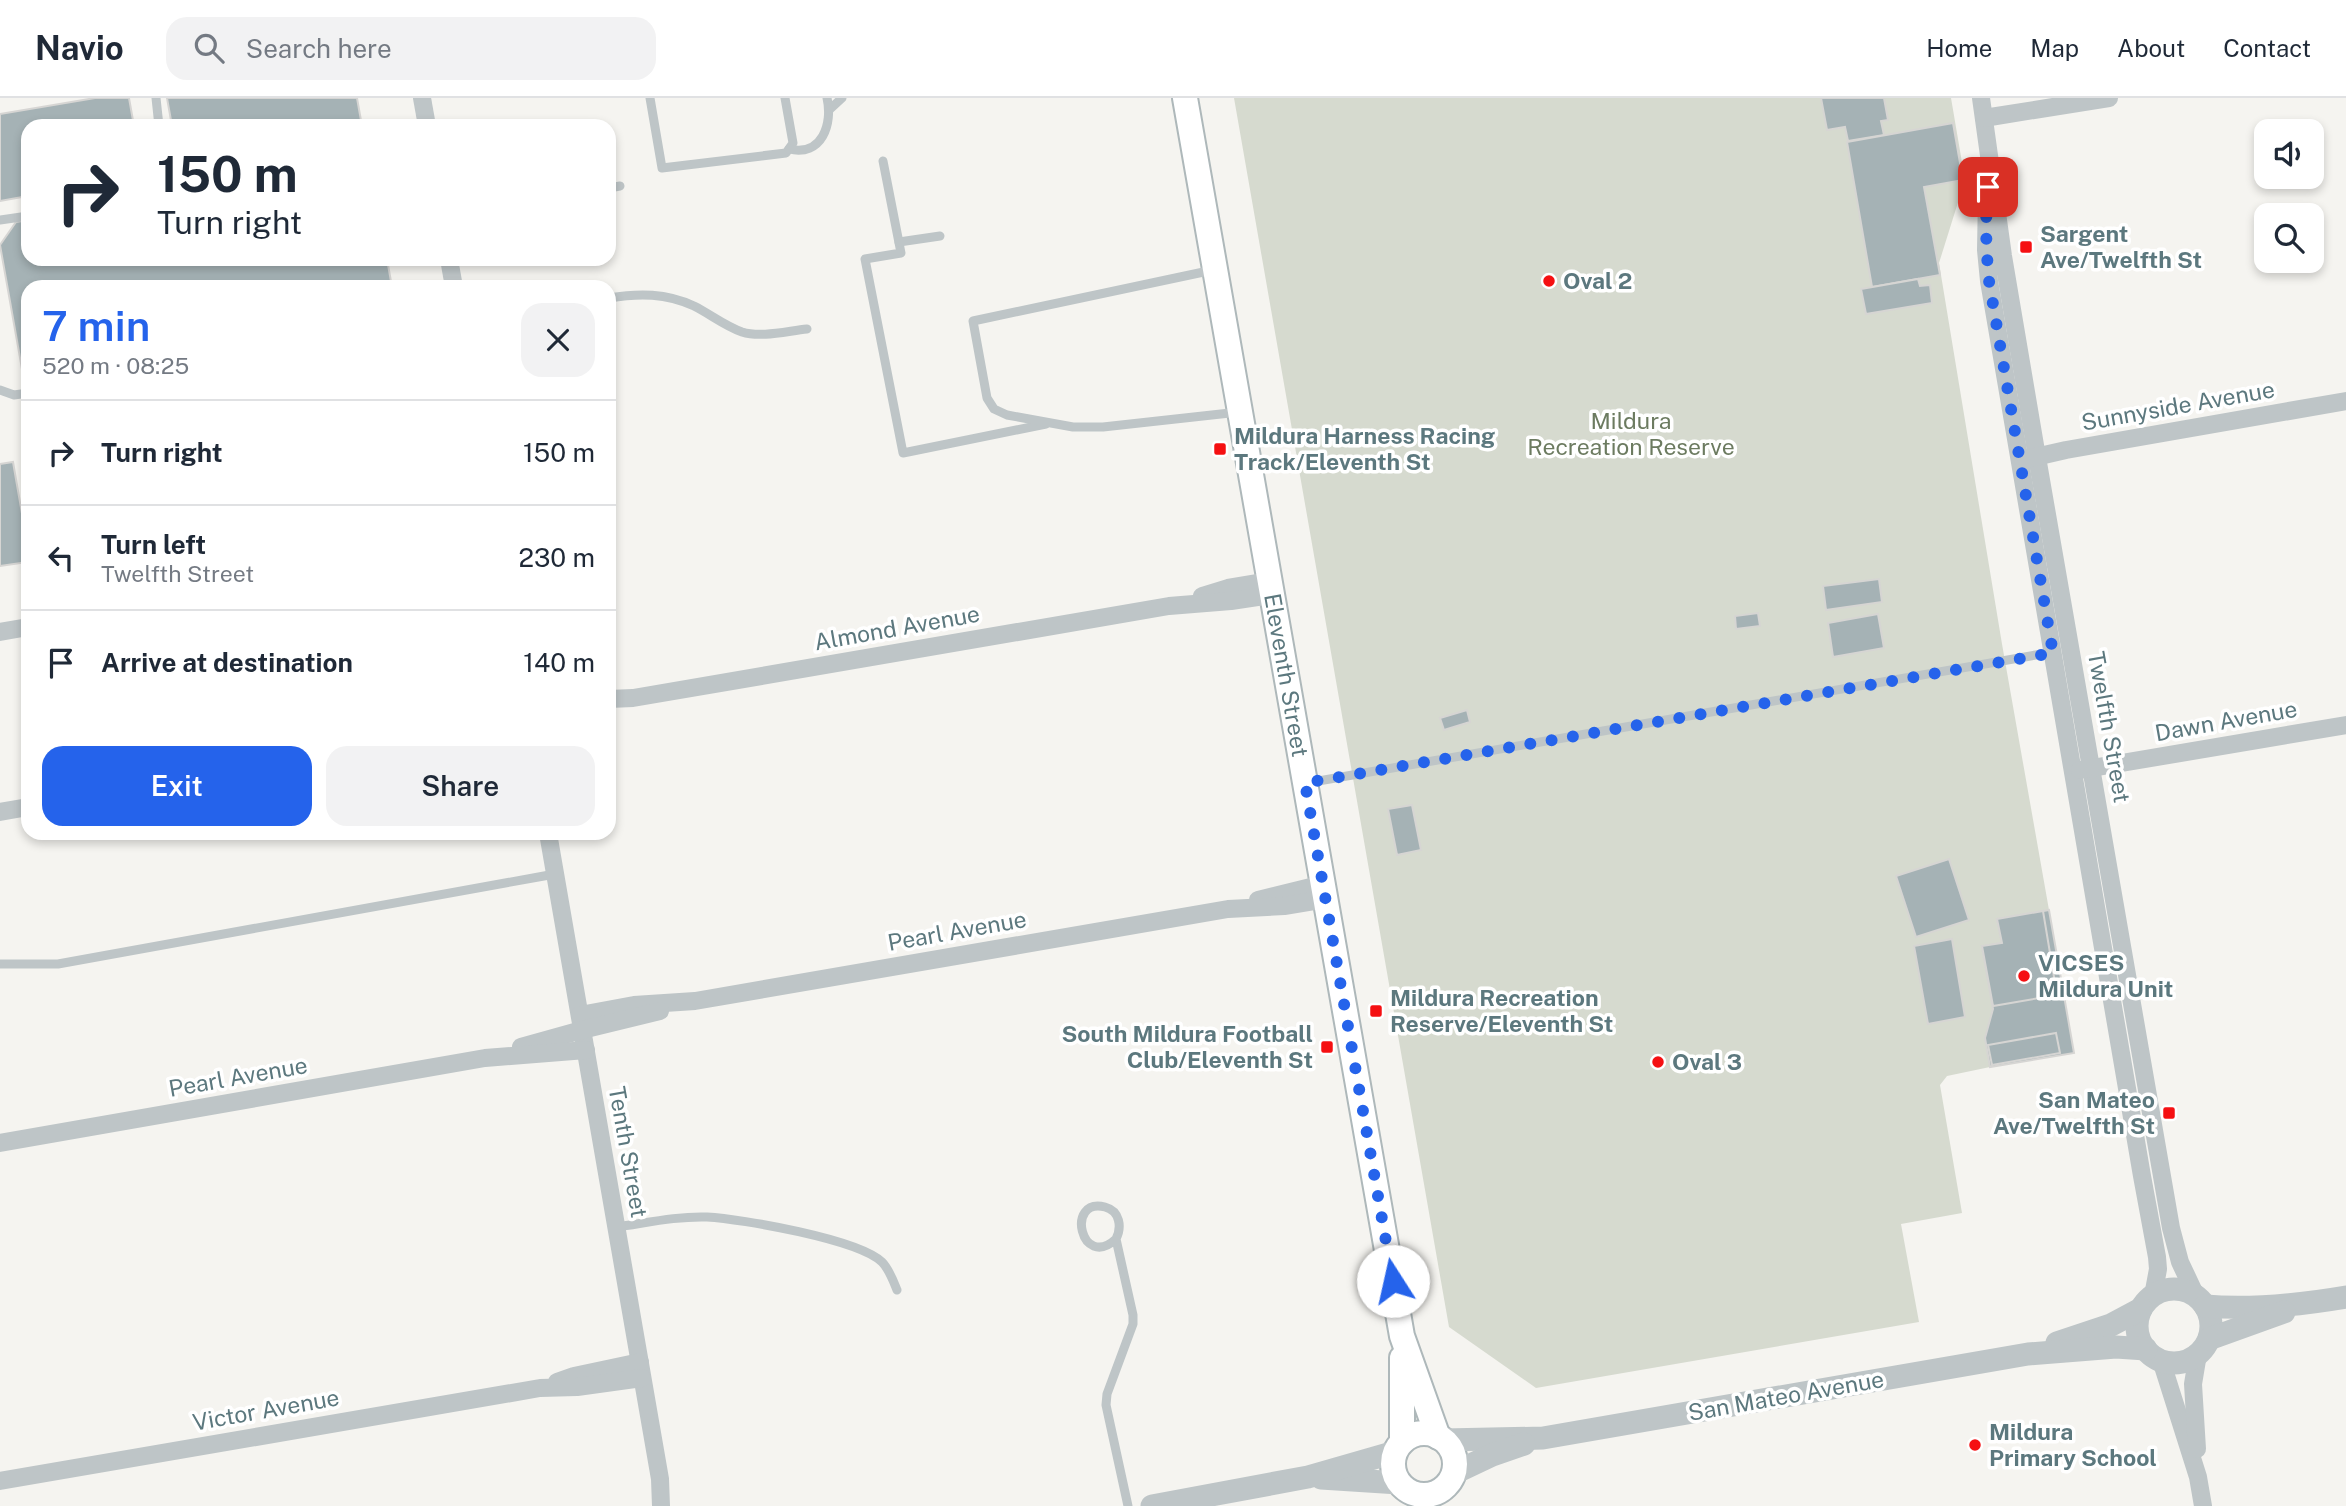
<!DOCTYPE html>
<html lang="en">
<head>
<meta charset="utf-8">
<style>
  body { margin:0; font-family:"Public Sans",sans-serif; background:#f2f2f3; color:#1f2937; height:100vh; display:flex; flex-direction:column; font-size:26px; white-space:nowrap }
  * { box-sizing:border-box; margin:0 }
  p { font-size:23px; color:#747a83 }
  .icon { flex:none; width:38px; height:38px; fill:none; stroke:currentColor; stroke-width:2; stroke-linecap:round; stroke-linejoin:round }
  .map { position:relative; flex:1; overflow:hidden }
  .details { position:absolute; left:21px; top:182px; width:595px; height:560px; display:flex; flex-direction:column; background:#fff; border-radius:21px; box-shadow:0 4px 10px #0003 }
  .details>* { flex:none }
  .top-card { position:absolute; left:21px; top:21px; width:595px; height:147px; border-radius:21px; box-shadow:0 4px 10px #0003; background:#fff; color:#1f2937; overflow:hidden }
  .fabs { position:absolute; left:2254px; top:21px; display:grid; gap:14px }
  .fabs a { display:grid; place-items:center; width:70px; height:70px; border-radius:14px; background:#fff; box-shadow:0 4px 10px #0003; font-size:35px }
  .pin { position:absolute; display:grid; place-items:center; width:60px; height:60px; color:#fff; margin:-30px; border-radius:14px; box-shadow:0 4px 10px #0006 }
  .me { position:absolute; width:77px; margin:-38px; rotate:350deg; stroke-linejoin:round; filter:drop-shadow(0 0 5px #0008) }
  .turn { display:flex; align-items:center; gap:24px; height:147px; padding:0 21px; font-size:32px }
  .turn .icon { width:91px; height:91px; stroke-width:2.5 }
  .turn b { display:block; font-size:49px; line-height:60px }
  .round { display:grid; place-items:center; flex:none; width:74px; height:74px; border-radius:21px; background:#f2f2f3 }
  .headline { display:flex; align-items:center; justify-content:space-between; height:119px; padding:0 21px }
  h1 { font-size:42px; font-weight:600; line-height:52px; color:#2563eb }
  .action { display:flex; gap:14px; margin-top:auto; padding:14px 21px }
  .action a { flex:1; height:80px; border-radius:21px; background:#2563eb; color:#fff; font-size:28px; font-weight:600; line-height:80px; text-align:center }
  .action a+a { background:#f2f2f3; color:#1f2937 }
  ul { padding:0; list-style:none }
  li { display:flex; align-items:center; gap:21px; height:105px; padding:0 21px; border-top:2px solid #e0e1e3 }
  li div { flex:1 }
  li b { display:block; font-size:26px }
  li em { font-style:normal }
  header { display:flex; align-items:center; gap:42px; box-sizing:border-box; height:98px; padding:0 35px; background:#fff; border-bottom:2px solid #e0e1e3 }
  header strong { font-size:33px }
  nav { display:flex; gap:38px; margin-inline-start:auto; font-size:24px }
  .search { width:490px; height:63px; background:#f2f2f3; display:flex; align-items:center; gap:18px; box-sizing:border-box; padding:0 24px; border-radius:21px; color:#747a83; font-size:26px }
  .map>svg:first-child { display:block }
</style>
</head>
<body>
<header>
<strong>Navio</strong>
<div class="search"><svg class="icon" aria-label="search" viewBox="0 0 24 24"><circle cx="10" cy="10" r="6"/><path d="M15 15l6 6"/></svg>Search here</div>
<nav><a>Home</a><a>Map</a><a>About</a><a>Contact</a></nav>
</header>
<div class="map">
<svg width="2346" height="1408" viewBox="0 0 2346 1408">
  <rect width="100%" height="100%" fill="#f5f4f0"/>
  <polygon fill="#d6dacf" points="1234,0 1951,0 1965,82 1939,165 2002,546 2049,812 1998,821 2002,845 1982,848 1993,911 1985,940 1990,969 1947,978 1940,987 1962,1115 1901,1126 1919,1224 1536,1290 1449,1229"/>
  <g fill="#a5b2b5" stroke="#d6d5d3" stroke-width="2">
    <polygon points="95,0 129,0 134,28 28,28 28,98 0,103 0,16"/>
    <polygon points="167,0 357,0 362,28 172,28"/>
    <polygon points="1821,0 1884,0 1888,22 1881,23 1884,37 1848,43 1845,29 1827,32"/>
    <polygon points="1953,25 1963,82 1924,89 1940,177 1872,189 1847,44"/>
    <polygon points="28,122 28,161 387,161 392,189 28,189 28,288 25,288 0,147 16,124"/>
    <polygon points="1918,181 1920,188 1930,187 1932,205 1866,216 1861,191"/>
    <polygon points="13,364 28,450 28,464 0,468 0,366"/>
    <polygon points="1879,481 1882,504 1826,512 1823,488"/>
    <polygon points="1758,515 1760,528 1736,531 1735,518"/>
    <polygon points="1878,516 1884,550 1833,559 1828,525"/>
    <polygon points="1467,612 1470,624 1444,632 1440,620"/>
    <polygon points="1412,707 1421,752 1397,757 1388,711"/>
    <polygon points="1949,761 1969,822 1916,839 1896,778"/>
    <polygon points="2049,812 2074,955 1990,969 1985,940 1993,911 1982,848 2002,845 1997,821"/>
    <polygon points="2043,813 2057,897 1993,908 1982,848 2002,845 1997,821"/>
    <polygon points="1952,841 1965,919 1928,926 1914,848"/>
    <polygon points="2056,935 2060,955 1992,967 1988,947"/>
  </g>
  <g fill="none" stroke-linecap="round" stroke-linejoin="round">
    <defs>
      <g id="secondary">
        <path id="s1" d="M 1185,0 L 1402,1238 L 1438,1339"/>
        <circle cx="1424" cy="1366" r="31"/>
        <polyline points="1402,1344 1402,1260"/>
      </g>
    </defs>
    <use href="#secondary" stroke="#aeb8ba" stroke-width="28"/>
    <g stroke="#bec5c7" stroke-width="9">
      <polyline points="156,0 159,28"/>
      <polyline points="650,0 662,70 786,55 793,45 785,0"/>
      <polyline points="829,12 842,0"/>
      <path d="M 789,51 C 822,59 833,26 827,0"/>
      <polyline points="883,63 901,155 865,161 903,355 1046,326"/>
      <polyline points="609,90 620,88"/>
      <polyline points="0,122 28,118"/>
      <polyline points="899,144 940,138"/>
      <polyline points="1213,172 973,223 987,300 994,311 1007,317 1073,329 1103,329 1239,314"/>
      <path d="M 609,200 C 639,195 666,195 694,208 C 710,216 725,228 742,234 C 761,240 787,233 807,231"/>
      <polyline points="0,292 14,297 28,295"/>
      <polyline points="1307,685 2053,554"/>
      <polyline points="0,866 58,866 555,776"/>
      <path d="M 617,1129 C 646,1125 677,1118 707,1119 C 742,1121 858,1141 882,1164 C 889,1171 893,1182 897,1192"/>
      <path d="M 1116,1141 C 1081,1173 1065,1099 1105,1109 C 1120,1113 1122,1129 1116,1141 L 1133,1217 L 1133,1226 L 1107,1296 L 1106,1307 L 1128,1408"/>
    </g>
    <g stroke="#bec5c7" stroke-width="18">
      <polyline points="422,0 427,28"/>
      <polyline points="1981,0 2003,158 2037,359 2171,1130 2180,1164 2196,1198"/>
      <polyline points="1984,20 2109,0"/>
      <polyline points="1987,97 1986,152 1989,183 2142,1078 2157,1159 2158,1171 2153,1198"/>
      <polyline points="449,161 454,189"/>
      <polyline points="2026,361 2066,352 2346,303"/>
      <polyline points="1202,498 1228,490 1270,483"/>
      <polyline points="0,534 28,529"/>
      <polyline points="609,601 633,600 1169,508 1231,503 1272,497"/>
      <polyline points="2080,672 2346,627"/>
      <polyline points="0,714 28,709"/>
      <polyline points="548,735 660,1381 661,1408"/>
      <polyline points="1258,802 1323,786"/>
      <polyline points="580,917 634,907 695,903 1228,811 1284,808 1326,801"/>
      <polyline points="521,949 582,932 660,913"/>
      <polyline points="0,1045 485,960 586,952"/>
      <polyline points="2161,1262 2198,1379 2203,1408"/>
      <polyline points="557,1284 574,1278 640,1264"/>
      <polyline points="2197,1351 2193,1286 2198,1256"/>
      <polyline points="0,1383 540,1290 577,1289 642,1280"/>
    </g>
    <g stroke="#bec5c7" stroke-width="23">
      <circle cx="2174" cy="1228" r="37"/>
      <path d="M 2205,1208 C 2252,1212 2299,1207 2346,1199"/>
      <polyline points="2209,1241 2284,1214"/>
      <polyline points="2057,1245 2111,1227 2141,1211"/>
      <polyline points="1444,1342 1543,1340 2028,1256 2116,1249 2146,1251"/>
      <polyline points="1454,1375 1492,1357 1524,1346"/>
      <polyline points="1321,1380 1399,1385"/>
      <polyline points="1152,1408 1308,1379 1395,1354"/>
    </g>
    <use href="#secondary" stroke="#fff" stroke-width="24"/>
  </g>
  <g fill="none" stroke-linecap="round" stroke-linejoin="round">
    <path stroke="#2563eb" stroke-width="12" stroke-dasharray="0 21.6" d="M 1393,1183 L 1305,685 L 2053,555 L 1989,183 C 1986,151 1985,121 1988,89"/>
  </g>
  <g fill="#f51012" stroke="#fff" stroke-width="2.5">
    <rect x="2019" y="142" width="14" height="14" rx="3.5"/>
    <circle cx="1549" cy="183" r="7"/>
    <rect x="1213" y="344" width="14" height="14" rx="3.5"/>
    <circle cx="2024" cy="878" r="7"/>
    <rect x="1369" y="906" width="14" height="14" rx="3.5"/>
    <rect x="1320" y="942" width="14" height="14" rx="3.5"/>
    <circle cx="1658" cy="964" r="7"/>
    <rect x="2162" y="1008" width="14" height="14" rx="3.5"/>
    <circle cx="1975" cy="1347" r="7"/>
  </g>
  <g text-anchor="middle" stroke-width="7" stroke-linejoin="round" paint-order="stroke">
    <g font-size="23" font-weight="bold" fill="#5c787e" stroke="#fff" text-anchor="start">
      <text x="2040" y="144">Sargent<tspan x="2040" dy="26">Ave/Twelfth St</tspan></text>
      <text x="1563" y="191">Oval 2</text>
      <text x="1234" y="346">Mildura Harness Racing<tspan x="1234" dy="26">Track/Eleventh St</tspan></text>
      <text x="2038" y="873">VICSES<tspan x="2038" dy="26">Mildura Unit</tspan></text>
      <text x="1390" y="908">Mildura Recreation<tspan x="1390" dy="26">Reserve/Eleventh St</tspan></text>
      <text x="1313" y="944" text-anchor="end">South Mildura Football<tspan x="1313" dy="26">Club/Eleventh St</tspan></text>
      <text x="1672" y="972">Oval 3</text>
      <text x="2155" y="1010" text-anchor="end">San Mateo<tspan x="2155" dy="26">Ave/Twelfth St</tspan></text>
      <text x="1989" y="1342">Mildura<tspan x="1989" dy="26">Primary School</tspan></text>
    </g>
    <g font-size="23" fill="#5c787e" stroke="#fff">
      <text transform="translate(2178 308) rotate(-10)" y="8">Sunnyside Avenue</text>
      <text transform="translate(897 530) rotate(-10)" y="8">Almond Avenue</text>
      <text dy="8" stroke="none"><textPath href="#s1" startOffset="586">Eleventh Street</textPath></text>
      <text transform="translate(2226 623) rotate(-10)" y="8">Dawn Avenue</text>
      <text transform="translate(2109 629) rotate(80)" y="8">Twelfth Street</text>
      <text transform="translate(957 833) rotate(-10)" y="8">Pearl Avenue</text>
      <text transform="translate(238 979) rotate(-10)" y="8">Pearl Avenue</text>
      <text transform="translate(628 1054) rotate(80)" y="8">Tenth Street</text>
      <text transform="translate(1786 1298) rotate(-10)" y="8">San Mateo Avenue</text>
      <text transform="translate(266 1312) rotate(-10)" y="8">Victor Avenue</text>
    </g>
    <g font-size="23" fill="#6c7b60" stroke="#fff">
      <text x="1631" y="331">Mildura<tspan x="1631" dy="26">Recreation Reserve</tspan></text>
    </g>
  </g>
</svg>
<div class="fabs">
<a><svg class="icon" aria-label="sound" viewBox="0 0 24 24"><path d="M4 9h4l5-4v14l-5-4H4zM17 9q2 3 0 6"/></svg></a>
<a><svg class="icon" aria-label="search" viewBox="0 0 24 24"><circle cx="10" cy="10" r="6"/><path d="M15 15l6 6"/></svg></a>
</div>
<div class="pin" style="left:1988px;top:89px;background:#d93025"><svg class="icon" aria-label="arrive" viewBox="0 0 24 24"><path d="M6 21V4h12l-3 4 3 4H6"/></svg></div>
<svg class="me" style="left:1393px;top:1183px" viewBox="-20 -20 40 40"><circle r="19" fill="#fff"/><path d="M0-13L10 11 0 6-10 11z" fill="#2563eb"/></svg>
<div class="top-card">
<div class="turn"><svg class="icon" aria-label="right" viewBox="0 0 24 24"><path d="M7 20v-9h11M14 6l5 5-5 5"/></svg><div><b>150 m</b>Turn right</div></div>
</div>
<section class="details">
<div class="headline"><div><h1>7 min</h1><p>520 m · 08:25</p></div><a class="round"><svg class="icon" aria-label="close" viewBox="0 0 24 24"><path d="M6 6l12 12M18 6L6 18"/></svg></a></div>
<ul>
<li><svg class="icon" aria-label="right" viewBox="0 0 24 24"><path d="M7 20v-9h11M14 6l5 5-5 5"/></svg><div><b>Turn right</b></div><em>150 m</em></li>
<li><svg class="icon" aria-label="left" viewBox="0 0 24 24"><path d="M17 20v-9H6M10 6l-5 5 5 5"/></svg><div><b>Turn left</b><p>Twelfth Street</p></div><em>230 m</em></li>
<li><svg class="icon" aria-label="arrive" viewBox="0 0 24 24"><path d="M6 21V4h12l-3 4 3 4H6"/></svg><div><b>Arrive at destination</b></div><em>140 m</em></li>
</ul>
<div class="action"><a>Exit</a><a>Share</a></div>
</section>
</div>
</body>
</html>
